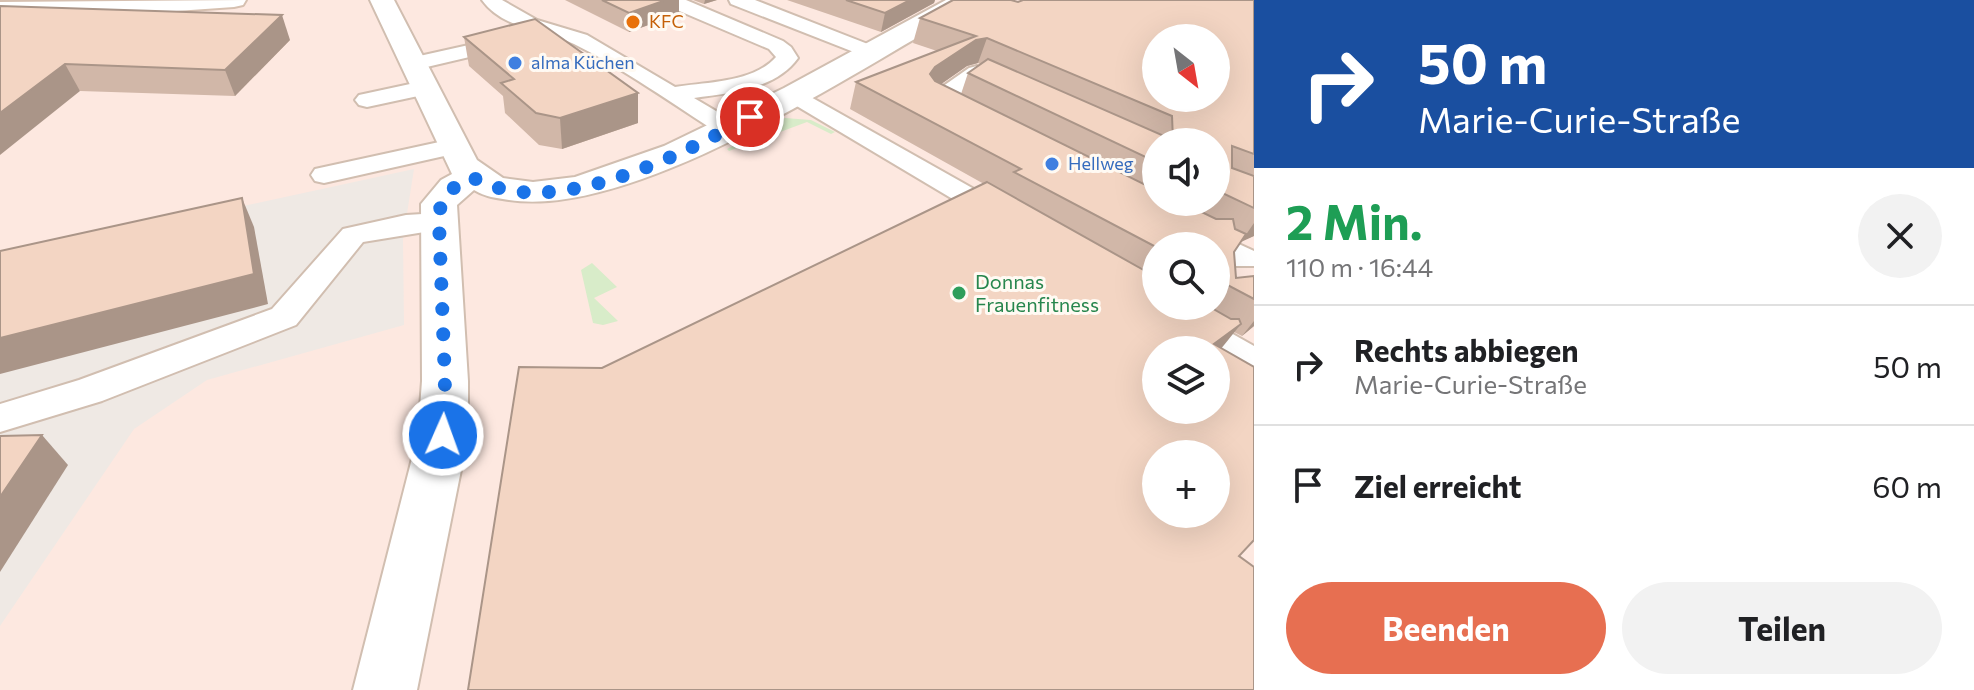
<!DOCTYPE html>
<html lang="de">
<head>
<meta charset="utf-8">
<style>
  body { margin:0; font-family:Commissioner,sans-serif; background:#f2f2f2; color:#202124; height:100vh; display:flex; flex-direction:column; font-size:30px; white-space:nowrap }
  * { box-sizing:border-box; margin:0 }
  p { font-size:26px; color:#757577 }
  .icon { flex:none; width:44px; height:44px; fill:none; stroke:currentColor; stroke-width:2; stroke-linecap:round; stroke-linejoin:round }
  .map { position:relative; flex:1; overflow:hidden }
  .side { display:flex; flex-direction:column; background:#fff; width:720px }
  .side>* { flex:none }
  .banner { background:#1a4fa0; color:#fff; overflow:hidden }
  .needle { width:52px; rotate:149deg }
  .tools { position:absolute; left:1142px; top:24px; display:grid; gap:16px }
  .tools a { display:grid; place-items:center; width:88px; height:88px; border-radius:50%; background:#fff; box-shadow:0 8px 32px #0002; font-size:40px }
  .pin { position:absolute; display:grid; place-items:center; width:68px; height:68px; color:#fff; margin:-34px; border:4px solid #fff; border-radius:50%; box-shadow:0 2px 8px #0007 }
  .me { position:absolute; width:88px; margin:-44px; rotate:2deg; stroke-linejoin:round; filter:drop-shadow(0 0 6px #0008) }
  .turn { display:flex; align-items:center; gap:28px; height:168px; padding:0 32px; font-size:36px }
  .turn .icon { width:104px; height:104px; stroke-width:2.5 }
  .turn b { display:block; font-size:56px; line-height:68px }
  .round { display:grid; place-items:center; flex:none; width:84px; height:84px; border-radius:42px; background:#f2f2f2 }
  .headline { display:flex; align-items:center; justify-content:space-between; height:136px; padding:0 32px }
  h1 { font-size:48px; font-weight:700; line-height:60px; color:#1e9e55 }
  .cta { display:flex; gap:16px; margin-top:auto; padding:16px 32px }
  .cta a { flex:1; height:92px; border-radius:48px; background:#e76f51; color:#fff; font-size:32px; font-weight:700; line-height:92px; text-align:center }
  .cta a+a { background:#f2f2f2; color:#202124 }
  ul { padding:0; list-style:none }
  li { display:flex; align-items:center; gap:24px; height:120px; padding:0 32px; border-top:2px solid #e0e0e0 }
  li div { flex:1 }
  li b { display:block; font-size:30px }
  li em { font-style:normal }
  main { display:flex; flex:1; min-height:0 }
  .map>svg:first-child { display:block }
</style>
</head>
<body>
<main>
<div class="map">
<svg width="1254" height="690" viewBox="0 0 1254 690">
  <rect width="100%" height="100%" fill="#fdf6ec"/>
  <path fill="#fde8e0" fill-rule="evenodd" d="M 0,0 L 1254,0 L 1254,690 L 0,690 ZM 1156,38 L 1216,38 L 1216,98 L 1156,98 ZM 1156,142 L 1216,142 L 1216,202 L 1156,202 ZM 1156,246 L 1216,246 L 1216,306 L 1156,306 ZM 1156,350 L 1216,350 L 1216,410 L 1156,410 ZM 1156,454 L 1216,454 L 1216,514 L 1156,514 Z"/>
  <polygon fill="#efe9e4" points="414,169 403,239 404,325 207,380 134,429 0,626 0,259"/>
  <g fill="#d8ecc9">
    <polygon points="785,118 811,120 835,132 831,134 807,122 729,151 727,149"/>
    <polygon points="592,263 617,287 594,298 618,321 603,325 593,323 581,270"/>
  </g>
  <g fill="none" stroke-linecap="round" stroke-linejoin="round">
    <defs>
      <g id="lane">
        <path d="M 482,0 L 502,0 L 537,20 L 587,35 L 675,87 C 706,82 753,83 776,57 L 769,49 L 663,4 L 661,0 L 686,0 L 783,41 L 791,47 L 798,58 C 775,90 729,93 694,98 L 738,124 L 741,129 L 738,134 L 720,134 C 674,105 623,68 574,44 C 543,29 504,30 482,0 Z"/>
        <polygon points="729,0 755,0 878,48 882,52 878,56 864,56 731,4"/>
        <polygon points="509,36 516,38 519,42 516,46 414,70 403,64 406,59"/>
        <path d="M 977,66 L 1013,82 L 1016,87 L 1013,92 L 997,92 L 978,82 L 953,100 L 973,113 L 969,118 C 955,122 935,113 925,101 L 929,96 L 969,68 Z"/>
        <polygon points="424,81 432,83 435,88 432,93 367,107 359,105 355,100 359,95"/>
        <polygon points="793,87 1013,211 1017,217 1013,223 1003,225 993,223 785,99 782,94 785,89"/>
        <polygon points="453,139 462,142 466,147 462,152 324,183 315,181 311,175 315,169"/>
        <polygon points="439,213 449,216 453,222 449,228 363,242 296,325 102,401 0,432 0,404 79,380 272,309 343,229 406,215"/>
        <path d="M 1193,223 L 1254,251 L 1254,266 L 1235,266 L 1216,256 L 1216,246 C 1201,246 1188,246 1179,232 L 1183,226 Z"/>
        <polygon points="1156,296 1156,306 1183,306 1254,346 1254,375 1216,355 1216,350 1207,350 1147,314 1142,306 1147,298"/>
      </g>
      <path id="street" d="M 370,0 L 394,0 L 477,160 L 503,178 L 533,182 L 575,177 L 664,146 L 784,88 L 946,0 L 976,0 L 973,5 C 861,68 636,219 509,200 C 497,198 485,197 474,190 L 457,205 L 468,381 L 468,435 L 417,690 L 353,690 L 418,435 L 422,381 L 421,204 L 441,180 L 452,174 Z"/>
      <polygon id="secondary" points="246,0 243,5 234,7 104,16 0,16 0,2"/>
    </defs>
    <use href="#lane" stroke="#d1beb0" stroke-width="4"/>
    <use href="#street" stroke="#d1beb0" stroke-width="4"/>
    <use href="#secondary" stroke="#d6c0b0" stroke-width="4"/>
    <use href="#lane" fill="#fff" fill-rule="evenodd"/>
    <use href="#street" fill="#fff" fill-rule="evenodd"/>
    <use href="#secondary" fill="#fff" fill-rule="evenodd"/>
  </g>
  <g fill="#d1b7a8" fill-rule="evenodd">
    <polygon points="565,0 679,0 679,14 629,32"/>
    <polygon points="693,0 717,0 704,4"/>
    <polygon points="787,0 935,0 934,3 881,32"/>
    <path d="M 1254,0 L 1254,236 L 1241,241 L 1234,252 L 1236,278 L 1254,276 L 1254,326 L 1242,336 L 1234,332 L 602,368 L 984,184 L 850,109 L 856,82 L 937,51 L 913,43 L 920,18 L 1018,2 ZM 978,63 L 980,64 L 968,73 L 961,94 L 941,84 L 967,66 ZM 1156,142 L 1216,142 L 1216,202 L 1156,202 ZM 1156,246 L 1216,246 L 1216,306 L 1156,306 Z"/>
    <polygon points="0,6 290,40 235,96 80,91"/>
    <polygon points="464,37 638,123 562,149 539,145 505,113 503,96 469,66"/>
  </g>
  <g fill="#aa9588">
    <polygon points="666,0 679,0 679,14 629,32 629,13"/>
    <polygon points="705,0 717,0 704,4"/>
    <polygon points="910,0 935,0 934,3 881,32 885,13"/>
    <polygon points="282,15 290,40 235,96 225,70"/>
    <polygon points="987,38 978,63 967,66 927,94 930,74 935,67 976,40"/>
    <polygon points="65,64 80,91 0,155 0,113"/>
    <polygon points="638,93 638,123 562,149 560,118"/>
    <polygon points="242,198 254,227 268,304 0,374 0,338"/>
    <polygon points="1254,223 1254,236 1241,242"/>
    <polygon points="1254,321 1254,326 1242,336"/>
    <polygon points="1241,324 1216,355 1214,344"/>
    <polygon points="42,435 68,465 0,572 0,497"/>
  </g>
  <g fill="#f3d5c3" stroke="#aa9588" stroke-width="2" fill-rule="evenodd">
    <polygon points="602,0 666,0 629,13"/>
    <polygon points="846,0 910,0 885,13"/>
    <path d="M 953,0 L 1011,0 L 1018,2 L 1023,0 L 1254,0 L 1254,154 L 1232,146 L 1232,168 L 1254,176 L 1254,208 L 1216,190 L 1216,142 L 1156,142 L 1156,162 L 968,73 L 988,59 L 1173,140 L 1172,116 L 987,38 L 976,40 L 935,67 L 930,74 L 935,81 L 1156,190 L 1156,202 L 1181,202 L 1216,219 L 1233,219 L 1235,229 L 1246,234 L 1234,252 L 1236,278 L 1254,276 L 1254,299 L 1216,279 L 1216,246 L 1156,246 L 1156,247 L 1014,172 L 1021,169 L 856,82 L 976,36 L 920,18 ZM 1156,38 L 1216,38 L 1216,98 L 1156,98 Z"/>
    <polygon points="0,6 282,15 225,70 65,64 0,113"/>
    <polygon points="535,19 638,93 560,118 536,113 501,83 514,79 464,37"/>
    <path d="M 987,182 L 1156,277 L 1156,306 L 1208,306 L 1231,319 L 1239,319 L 1241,324 L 1214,344 L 1254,367 L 1254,540 L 1239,556 L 1254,567 L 1254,690 L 468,690 L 519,367 L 602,368 ZM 1156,350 L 1216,350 L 1216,410 L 1156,410 ZM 1156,454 L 1216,454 L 1216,514 L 1156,514 Z"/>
    <polygon points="242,198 254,274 0,338 0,251"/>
    <polygon points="42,435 0,497 0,436"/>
  </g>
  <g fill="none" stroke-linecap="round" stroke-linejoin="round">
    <path stroke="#1a73e8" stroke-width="14" stroke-dasharray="0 25.2" d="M 443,435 L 445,381 L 439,222 C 439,195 450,189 472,177 C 550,223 679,156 750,117"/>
  </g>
  <circle fill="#e8710a" stroke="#fffaf3" stroke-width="3" cx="633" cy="22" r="8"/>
  <g fill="#3f7fe0" stroke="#fffaf3" stroke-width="3">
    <circle cx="515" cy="63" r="8"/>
    <circle cx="1052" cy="164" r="8"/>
  </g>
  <circle fill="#2e9e5b" stroke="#fffaf3" stroke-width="3" cx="959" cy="293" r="8"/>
  <g text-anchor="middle" stroke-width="6" stroke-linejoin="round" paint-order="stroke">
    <g font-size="18" fill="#c56008" stroke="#fffaf3" text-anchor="start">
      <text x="649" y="28">KFC</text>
    </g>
    <g font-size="18" fill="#366cbe" stroke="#fffaf3" text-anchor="start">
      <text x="531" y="69">alma Küchen</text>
      <text x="1068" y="170">Hellweg</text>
    </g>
    <g font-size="20" fill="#27864d" stroke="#fffaf3" text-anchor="start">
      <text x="975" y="289">Donnas<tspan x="975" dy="23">Frauenfitness</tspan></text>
    </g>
  </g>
</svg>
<div class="tools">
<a><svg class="needle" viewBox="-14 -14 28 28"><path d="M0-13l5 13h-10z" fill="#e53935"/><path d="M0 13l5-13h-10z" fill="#757577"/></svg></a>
<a><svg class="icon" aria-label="sound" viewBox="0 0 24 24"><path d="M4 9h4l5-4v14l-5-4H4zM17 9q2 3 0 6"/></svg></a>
<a><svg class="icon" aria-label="search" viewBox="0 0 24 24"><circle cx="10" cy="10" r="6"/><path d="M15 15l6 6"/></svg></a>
<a><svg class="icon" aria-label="layers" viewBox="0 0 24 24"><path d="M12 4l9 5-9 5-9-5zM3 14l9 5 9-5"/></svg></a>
<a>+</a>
</div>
<div class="pin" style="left:750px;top:117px;background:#d93025"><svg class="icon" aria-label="arrive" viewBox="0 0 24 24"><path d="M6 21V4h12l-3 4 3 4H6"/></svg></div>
<svg class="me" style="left:443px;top:435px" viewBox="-20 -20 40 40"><circle r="17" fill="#1a73e8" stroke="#fff" stroke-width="3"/><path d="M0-11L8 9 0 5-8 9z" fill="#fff"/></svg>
</div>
<section class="side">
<div class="banner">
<div class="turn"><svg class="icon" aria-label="right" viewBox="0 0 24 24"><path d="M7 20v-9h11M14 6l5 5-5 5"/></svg><div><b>50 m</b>Marie-Curie-Straße</div></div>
</div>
<div class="headline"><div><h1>2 Min.</h1><p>110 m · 16:44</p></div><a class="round"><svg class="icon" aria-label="close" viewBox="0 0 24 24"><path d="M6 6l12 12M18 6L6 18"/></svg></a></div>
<ul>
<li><svg class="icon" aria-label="right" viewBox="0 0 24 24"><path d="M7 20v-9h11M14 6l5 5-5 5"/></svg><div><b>Rechts abbiegen</b><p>Marie-Curie-Straße</p></div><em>50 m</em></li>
<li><svg class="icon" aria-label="arrive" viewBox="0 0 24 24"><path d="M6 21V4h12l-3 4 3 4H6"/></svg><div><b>Ziel erreicht</b></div><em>60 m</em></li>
</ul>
<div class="cta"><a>Beenden</a><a>Teilen</a></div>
</section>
</main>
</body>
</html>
